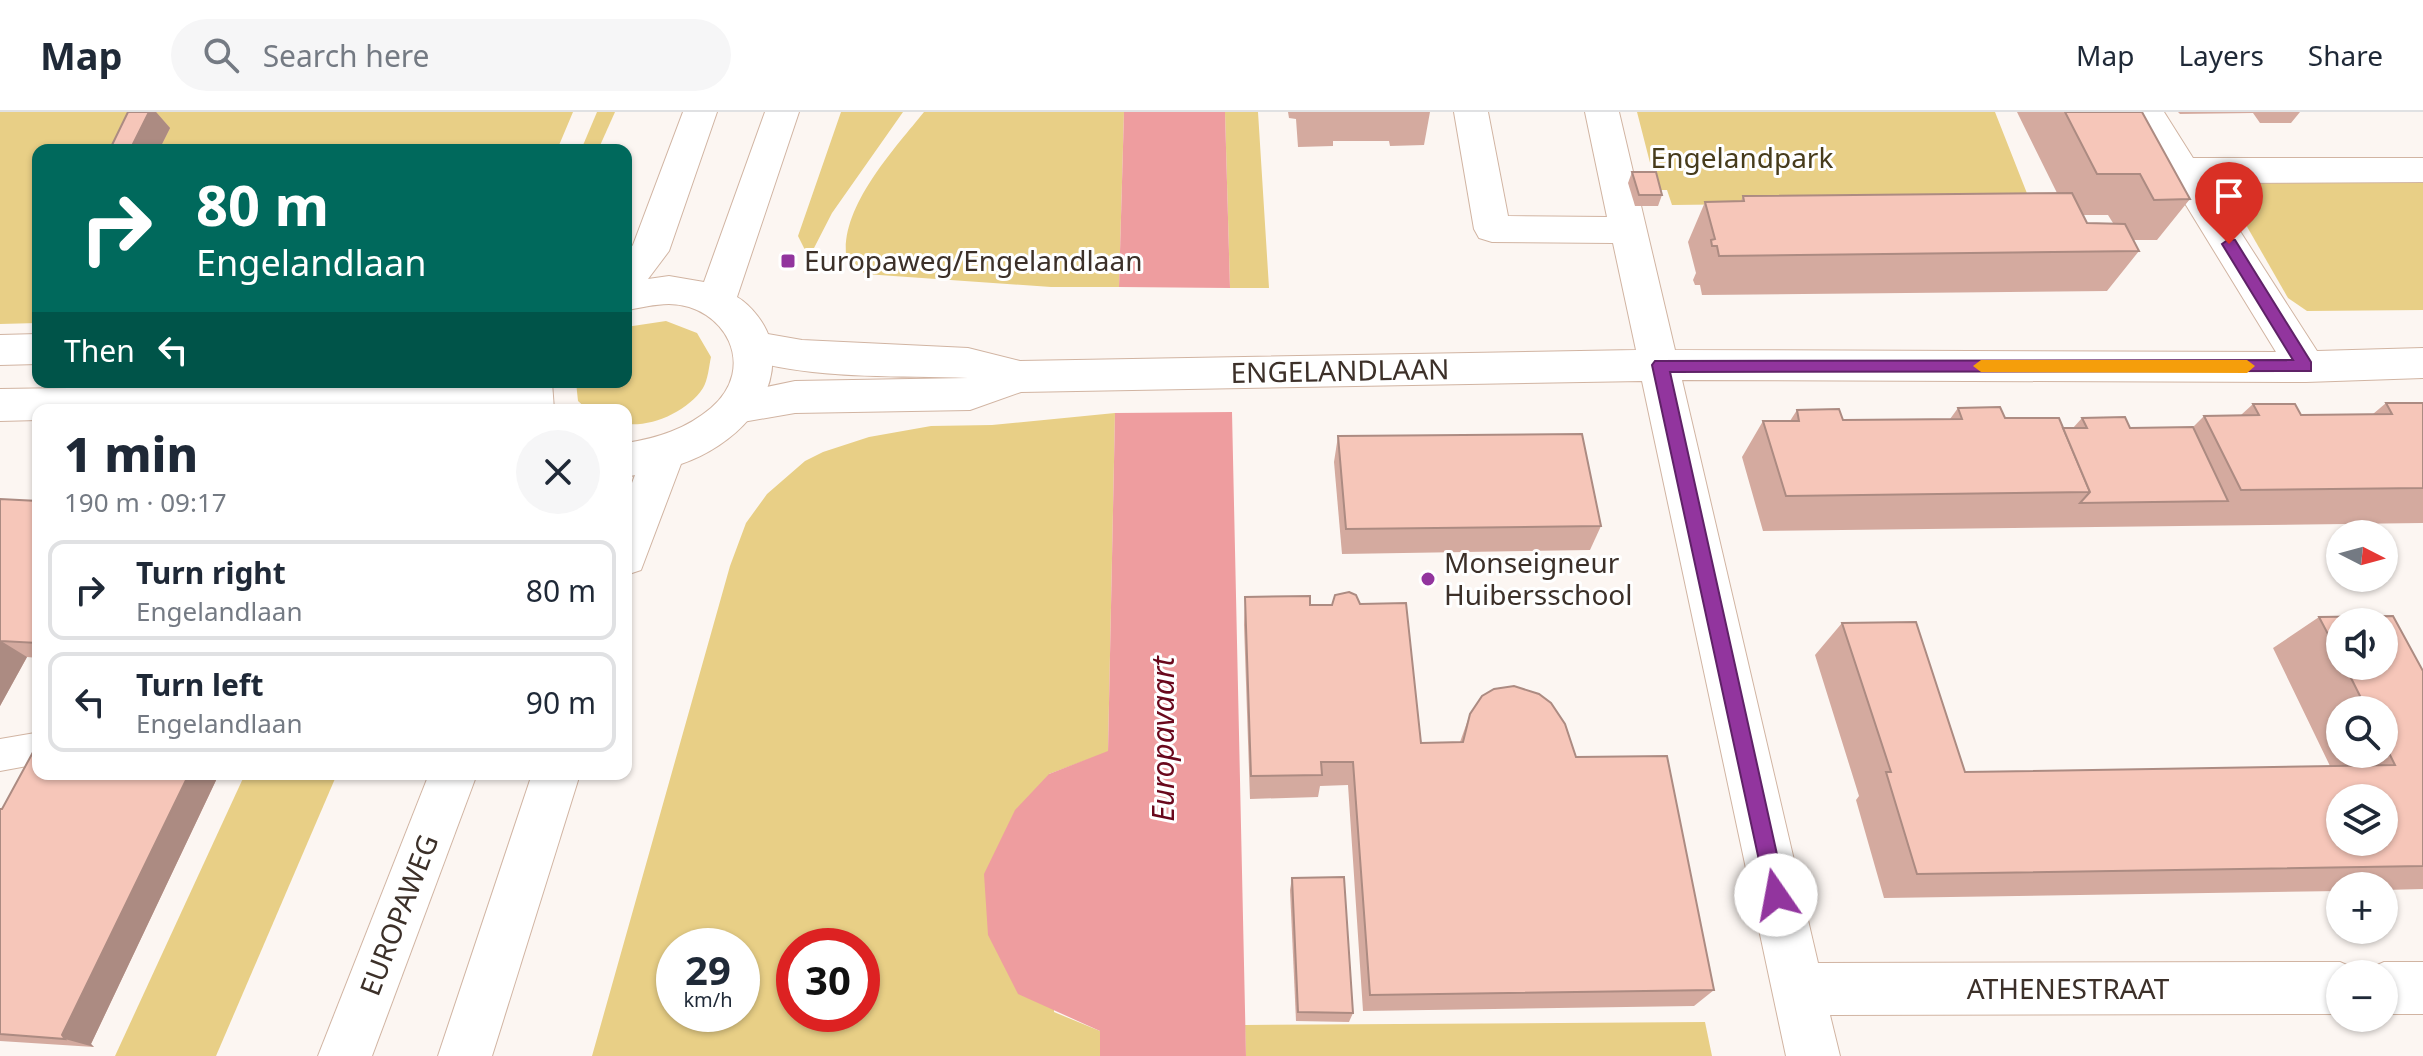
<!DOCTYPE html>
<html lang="en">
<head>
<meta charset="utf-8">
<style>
  body { margin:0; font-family:"Noto Sans",sans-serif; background:#f6f6f7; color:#1f2937; height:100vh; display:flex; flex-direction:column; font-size:30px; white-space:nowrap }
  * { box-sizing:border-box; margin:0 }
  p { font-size:26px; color:#747a83 }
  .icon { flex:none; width:44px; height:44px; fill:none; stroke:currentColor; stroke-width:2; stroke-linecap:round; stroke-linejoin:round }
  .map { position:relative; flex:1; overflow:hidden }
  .side { position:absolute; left:32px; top:292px; width:600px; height:376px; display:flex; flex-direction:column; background:#fff; border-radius:16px; box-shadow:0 2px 6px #0004 }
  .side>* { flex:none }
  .banner { position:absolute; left:32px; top:32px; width:600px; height:244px; border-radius:16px; box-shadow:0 2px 6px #0004; background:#00695c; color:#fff; overflow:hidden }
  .needle { width:52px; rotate:96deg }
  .tools { position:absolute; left:2326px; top:408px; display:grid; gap:16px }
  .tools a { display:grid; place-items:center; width:72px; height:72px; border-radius:50%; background:#fff; box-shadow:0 2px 6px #0004; font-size:40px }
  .speed { position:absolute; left:656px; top:816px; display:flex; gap:16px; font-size:40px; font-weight:700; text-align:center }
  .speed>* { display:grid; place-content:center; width:104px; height:104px; border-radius:50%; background:#fff; box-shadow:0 2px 6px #0004; line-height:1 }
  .speed small { font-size:20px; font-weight:400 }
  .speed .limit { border:12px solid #d22; background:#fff; color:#111 }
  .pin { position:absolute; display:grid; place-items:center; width:68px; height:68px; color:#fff; margin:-82px -34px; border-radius:50% 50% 50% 0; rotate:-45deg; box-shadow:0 0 8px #0007 }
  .pin .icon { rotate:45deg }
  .me { position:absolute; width:88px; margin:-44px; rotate:348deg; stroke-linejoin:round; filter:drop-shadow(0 0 6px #0008) }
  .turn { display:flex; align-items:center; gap:28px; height:168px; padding:0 32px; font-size:36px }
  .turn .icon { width:104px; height:104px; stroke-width:2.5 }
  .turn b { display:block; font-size:56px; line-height:68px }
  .then { display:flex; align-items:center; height:76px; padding:0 32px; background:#0003; gap:16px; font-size:30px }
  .round { display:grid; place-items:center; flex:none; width:84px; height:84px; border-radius:42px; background:#f6f6f7 }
  .summary { display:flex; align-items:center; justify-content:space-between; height:136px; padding:0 32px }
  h1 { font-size:48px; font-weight:800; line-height:60px }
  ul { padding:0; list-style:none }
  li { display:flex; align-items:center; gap:24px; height:100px; margin:0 16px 12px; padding:0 16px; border:4px solid #e0e1e3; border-radius:16px }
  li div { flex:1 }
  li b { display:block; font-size:30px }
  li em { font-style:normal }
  header { display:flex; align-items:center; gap:48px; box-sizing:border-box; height:112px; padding:0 40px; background:#fff; border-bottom:2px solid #e0e1e3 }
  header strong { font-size:38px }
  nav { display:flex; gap:44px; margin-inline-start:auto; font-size:28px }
  .search { width:560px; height:72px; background:#f6f6f7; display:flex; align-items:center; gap:20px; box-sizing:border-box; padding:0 28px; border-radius:44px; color:#747a83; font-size:30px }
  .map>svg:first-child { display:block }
</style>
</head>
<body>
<header>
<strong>Map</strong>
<div class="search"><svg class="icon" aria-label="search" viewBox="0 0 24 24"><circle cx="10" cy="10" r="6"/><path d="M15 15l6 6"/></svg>Search here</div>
<nav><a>Map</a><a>Layers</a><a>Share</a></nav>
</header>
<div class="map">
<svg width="2423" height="944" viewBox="0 0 2423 944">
  <rect width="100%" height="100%" fill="#fcf6f2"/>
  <g fill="#e8cf86" fill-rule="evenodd">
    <polygon points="0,0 573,0 557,38 38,38 38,211 0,212"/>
    <polygon points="597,0 615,0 598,38 581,38"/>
    <polygon points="841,0 903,0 832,101 814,136 806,140 798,124"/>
    <path d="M 924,0 L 1124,0 L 1119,175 L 1051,175 L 865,162 L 846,142 C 842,93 895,36 924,0 Z"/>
    <polygon points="1225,0 1258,0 1269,176 1230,176"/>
    <polygon points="1637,0 1995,0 2030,89 1672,93 1667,78 1657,78"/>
    <polygon points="2232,70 2423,70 2423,198 2307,199 2288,186 2226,78 2226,71"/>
    <path d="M 666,209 L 697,221 L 711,245 C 709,254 708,268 703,276 C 688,299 653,315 626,312 L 626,298 L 588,298 L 578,289 L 576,270 L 626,270 L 626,215 Z"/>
    <path d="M 1115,301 L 1108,640 L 1049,662 L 1054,900 L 1100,919 L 1100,944 L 592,944 L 730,454 L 746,411 L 767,382 L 805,349 L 823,340 L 869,325 L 931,314 L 992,313 ZM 674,834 L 742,834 L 742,902 L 674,902 ZM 794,834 L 862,834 L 862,902 L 794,902 Z"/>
    <polygon points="245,662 337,662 216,944 115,944"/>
    <polygon points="1705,910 1712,944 1246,944 1245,913"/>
  </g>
  <g fill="#ee9d9f">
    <polygon points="1124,0 1225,0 1230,176 1119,175"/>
    <polygon points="1232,300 1246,944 1100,944 1100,919 1018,882 988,823 984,762 1015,698 1049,662 1108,639 1115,301"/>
  </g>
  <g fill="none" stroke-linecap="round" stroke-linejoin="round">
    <defs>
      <polygon id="pedestrian" points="35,621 38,622 38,652 0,659 0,627"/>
      <g id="minor">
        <path d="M 1454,0 L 1488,0 L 1508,104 L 1607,105 L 1585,0 L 1619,0 L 1675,238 L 2276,240 L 2129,0 L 2164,0 L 2193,46 L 2423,46 L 2423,70 L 2209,71 L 2317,239 L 2423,236 L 2423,266 L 2306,270 L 1682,268 L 1818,851 L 2340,850 L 2358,858 L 2360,862 L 2340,862 L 2340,902 L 1830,903 L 1840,944 L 1786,944 L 1642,269 L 1021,280 L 970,298 L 795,301 L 737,311 L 723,306 L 717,295 L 723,284 L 795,269 L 968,266 C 894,263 813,268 742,246 L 736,235 L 742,224 L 756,220 L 802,228 L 968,236 L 1020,249 L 1636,238 L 1613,131 L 1492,130 L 1479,126 L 1474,117 Z"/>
        <polygon points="38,222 38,252 0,253 0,223"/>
        <polygon points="468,270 531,273 545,278 551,289 546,298 38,298 38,308 0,309 0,277"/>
        <polygon points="2384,850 2423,850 2423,902 2384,902 2384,862 2364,862 2366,858"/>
      </g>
      <g id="secondary">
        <path d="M 683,0 L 717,0 L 669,139 L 648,167 L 669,164 L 704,170 L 765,0 L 799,0 L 737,185 C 751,193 766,212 770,228 C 784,287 733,334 681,352 L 641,458 L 626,463 L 626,387 L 635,363 L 626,365 L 626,331 C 658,326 686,317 711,296 C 758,256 726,193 669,192 C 655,192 640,196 626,198 L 626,142 L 633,133 Z"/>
        <polygon points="512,270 552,270 554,298 514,298"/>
        <polygon points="429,662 477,662 372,944 318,944"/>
        <polygon points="532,662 580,662 492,944 438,944"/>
      </g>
    </defs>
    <use href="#pedestrian" stroke="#d1b4a2" stroke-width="2"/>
    <use href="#minor" stroke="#d1b4a2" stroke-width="2"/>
    <use href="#secondary" stroke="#d1b4a2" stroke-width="2"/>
    <use href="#pedestrian" fill="#fff" fill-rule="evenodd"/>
    <use href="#minor" fill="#fff" fill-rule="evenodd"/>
    <use href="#secondary" fill="#fff" fill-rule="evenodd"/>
  </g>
  <g fill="#d4aa9f" fill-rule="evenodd">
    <polygon points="128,0 156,0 170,16 159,38 114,38 111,35"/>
    <polygon points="1288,0 1430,0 1424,33 1390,34 1389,29 1333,29 1333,34 1298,35 1296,7 1289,6"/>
    <path d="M 2017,0 L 2142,0 L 2190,87 L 2157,128 L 2134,128 L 2139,139 L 2107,179 L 1702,183 L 1700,173 L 1695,173 L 1693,168 L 1696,161 L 1688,130 L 1705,90 L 1741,89 L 1743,84 L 2057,81 ZM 2083,103 L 2108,103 L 2113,111 L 2087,111 Z"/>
    <polygon points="2178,0 2310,0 2300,0 2291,11 2260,11 2253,1 2180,2"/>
    <polygon points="1632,60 1662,83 1658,94 1635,94 1628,71"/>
    <polygon points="2386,291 2423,291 2423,411 1763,419 1742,345 1763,309 1790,309 1797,298 1843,308 1950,307 1958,296 2005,306 2063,316 2073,316 2082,306 2130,316 2193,315 2204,304 2241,303 2253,292 2301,303 2373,302"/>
    <polygon points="1338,324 1601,414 1590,438 1342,442 1334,350"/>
    <polygon points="0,387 38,389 38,546 27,545 0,594"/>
    <polygon points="1245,485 1310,493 1421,631 1460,630 1470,602 1576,645 1714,878 1694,894 1363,899 1348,673 1320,674 1318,685 1250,687 1244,513"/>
    <path d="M 2393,504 L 2423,559 L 2423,777 L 2384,778 L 2384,774 L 2340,774 L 2340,779 L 1884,786 L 1856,688 L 1859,684 L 1815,543 L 1842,511 L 1916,510 L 1965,660 L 2330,654 L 2273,536 L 2319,505 ZM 2340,510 L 2384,510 L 2384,554 L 2340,554 ZM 2340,598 L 2384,598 L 2384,642 L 2340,642 ZM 2340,686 L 2384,686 L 2384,730 L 2340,730 Z"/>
    <polygon points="38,662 219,662 91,932 94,935 0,929 0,697 2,697"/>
    <polygon points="1292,766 1353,901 1349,910 1296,909 1290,778"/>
  </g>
  <g fill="#ac8b82">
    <polygon points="149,0 156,0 170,16 159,38 136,38 132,34"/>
    <polygon points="1,529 27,545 0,594 0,531"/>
    <polygon points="189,662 219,662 91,932 94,935 65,927 62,923"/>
  </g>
  <g fill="#f6c6b9" stroke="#ac8b82" stroke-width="2" fill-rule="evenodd">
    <polygon points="128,0 149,0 132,34 111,35"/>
    <polygon points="2065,0 2142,0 2190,87 2154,88 2140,62 2097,62"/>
    <polygon points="1632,60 1656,60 1662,83 1639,83"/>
    <polygon points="2072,81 2087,111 2125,112 2139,139 1719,144 1717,134 1712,134 1711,128 1715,127 1705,90 1744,89 1743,84"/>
    <polygon points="2386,291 2423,291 2423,376 2241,378 2204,304 2259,303 2253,292 2295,292 2301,303 2392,302"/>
    <polygon points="2000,295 2005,306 2059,306 2090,380 1786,384 1763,309 1799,309 1797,298 1839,297 1843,308 1962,307 1958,296"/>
    <polygon points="2125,305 2130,316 2193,315 2228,389 2080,391 2090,380 2063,316 2087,316 2082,306"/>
    <polygon points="1582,322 1601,414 1346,417 1338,324"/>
    <polygon points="0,387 38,389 38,531 1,529 0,531"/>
    <polygon points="1349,480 1356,483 1360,492 1406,491 1421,631 1463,630 1470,602 1482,584 1494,577 1514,574 1539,582 1551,591 1565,612 1576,645 1667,644 1714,878 1370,883 1353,650 1321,650 1322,663 1251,664 1245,485 1310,484 1310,493 1332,493 1335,483"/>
    <path d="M 2393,504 L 2423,559 L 2423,754 L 1917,762 L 1886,660 L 1891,660 L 1842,511 L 1916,510 L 1965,660 L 2395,653 L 2384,631 L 2384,598 L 2367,598 L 2345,554 L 2384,554 L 2384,510 L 2340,510 L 2340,545 L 2319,505 ZM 2340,686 L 2384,686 L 2384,730 L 2340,730 Z"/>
    <polygon points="38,631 38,662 189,662 62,923 65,927 0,922 0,697 2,697"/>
    <polygon points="1344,765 1353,901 1298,900 1292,766"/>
  </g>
  <polygon fill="#92359e" stroke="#5f2267" stroke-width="2" points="2229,127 2235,128 2311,250 2311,259 1670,260 1786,783 1783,790 1776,793 1768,790 1652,253 1655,249 2293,248 2222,132"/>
  <polygon fill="#f59e0b" points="1981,248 2247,248 2255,254 2247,261 1981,260 1973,254"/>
  <g fill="#92359e" stroke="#fff" stroke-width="3">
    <rect x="780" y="141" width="16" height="16" rx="4"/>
    <circle cx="1428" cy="467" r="8"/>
  </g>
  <g text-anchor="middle" stroke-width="6" stroke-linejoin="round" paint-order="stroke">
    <g font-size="28" fill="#473c1c" stroke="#fff">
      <text x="1742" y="56">Engelandpark</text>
    </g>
    <g font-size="28" fill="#3c3029" stroke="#fff" text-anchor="start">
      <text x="804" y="159">Europaweg/Engelandlaan</text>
      <text x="1444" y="461">Monseigneur<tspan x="1444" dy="32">Huibersschool</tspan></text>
    </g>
    <g font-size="28" fill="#3c3029" stroke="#fff">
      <text transform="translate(1340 259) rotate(-1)" y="10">ENGELANDLAAN</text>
      <text transform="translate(399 803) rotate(-69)" y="10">EUROPAWEG</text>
      <text x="2068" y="887">ATHENESTRAAT</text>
    </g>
    <g font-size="30" font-style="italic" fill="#69081c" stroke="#fff">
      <text transform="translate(1164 627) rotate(-90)" y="10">Europavaart</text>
    </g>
  </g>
</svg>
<div class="tools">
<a><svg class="needle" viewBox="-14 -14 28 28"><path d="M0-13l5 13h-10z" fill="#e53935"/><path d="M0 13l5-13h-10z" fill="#747a83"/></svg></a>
<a><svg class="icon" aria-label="sound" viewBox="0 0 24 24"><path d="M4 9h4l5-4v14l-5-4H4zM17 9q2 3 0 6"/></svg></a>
<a><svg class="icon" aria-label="search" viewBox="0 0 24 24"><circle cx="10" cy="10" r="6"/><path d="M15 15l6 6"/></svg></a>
<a><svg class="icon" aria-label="layers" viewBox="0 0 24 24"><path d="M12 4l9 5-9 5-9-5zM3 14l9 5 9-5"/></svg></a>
<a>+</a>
<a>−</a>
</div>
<div class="speed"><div>29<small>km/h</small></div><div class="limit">30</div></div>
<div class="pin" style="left:2229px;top:132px;background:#d93025"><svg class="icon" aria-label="arrive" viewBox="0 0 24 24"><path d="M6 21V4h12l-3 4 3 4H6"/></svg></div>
<svg class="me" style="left:1776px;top:783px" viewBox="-20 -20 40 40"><circle r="19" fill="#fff"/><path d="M0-13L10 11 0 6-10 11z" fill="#92359e"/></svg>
<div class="banner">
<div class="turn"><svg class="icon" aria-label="right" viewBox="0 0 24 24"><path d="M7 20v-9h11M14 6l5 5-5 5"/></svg><div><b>80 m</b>Engelandlaan</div></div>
<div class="then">Then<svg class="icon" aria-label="left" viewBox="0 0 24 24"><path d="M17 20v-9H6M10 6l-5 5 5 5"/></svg></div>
</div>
<section class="side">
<div class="summary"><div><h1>1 min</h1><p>190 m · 09:17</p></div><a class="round"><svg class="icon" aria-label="close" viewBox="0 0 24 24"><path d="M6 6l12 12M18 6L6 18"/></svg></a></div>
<ul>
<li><svg class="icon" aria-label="right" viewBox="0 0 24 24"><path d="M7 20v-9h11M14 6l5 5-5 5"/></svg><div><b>Turn right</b><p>Engelandlaan</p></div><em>80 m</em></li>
<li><svg class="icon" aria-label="left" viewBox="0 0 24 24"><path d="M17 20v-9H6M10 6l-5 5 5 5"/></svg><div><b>Turn left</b><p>Engelandlaan</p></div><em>90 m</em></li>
</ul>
</section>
</div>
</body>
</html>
